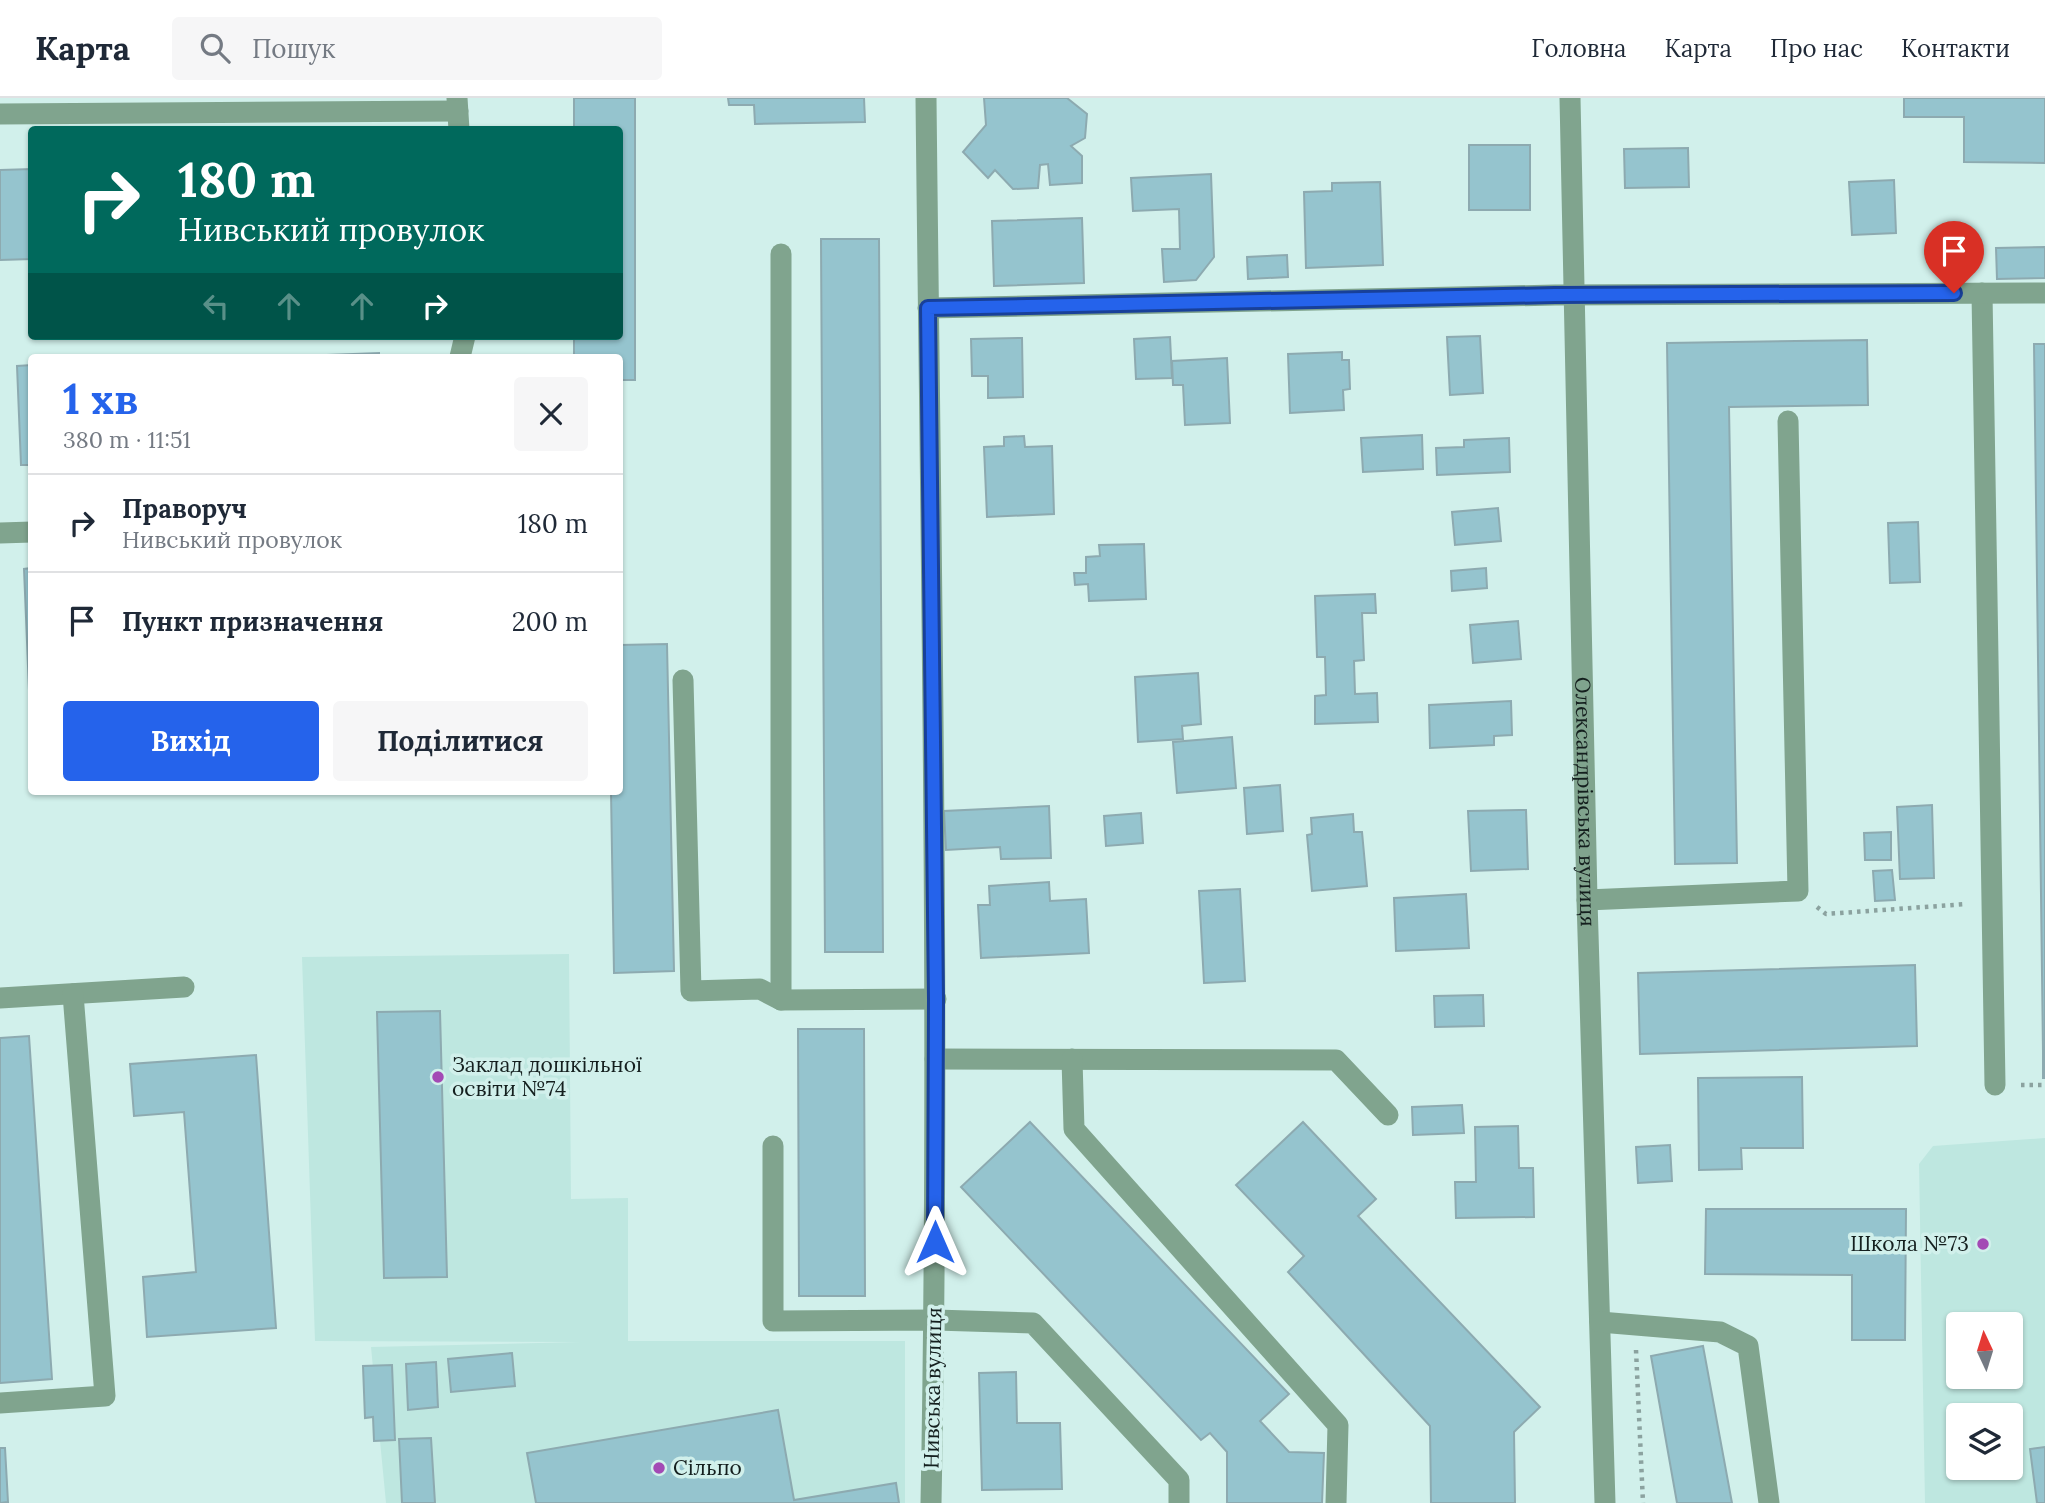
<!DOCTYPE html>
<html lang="uk">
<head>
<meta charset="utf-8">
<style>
  body { margin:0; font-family:Lora,serif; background:#f6f6f7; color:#1f2937; height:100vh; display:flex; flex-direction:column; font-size:26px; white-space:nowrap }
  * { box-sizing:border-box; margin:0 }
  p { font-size:23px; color:#747a83 }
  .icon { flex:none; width:38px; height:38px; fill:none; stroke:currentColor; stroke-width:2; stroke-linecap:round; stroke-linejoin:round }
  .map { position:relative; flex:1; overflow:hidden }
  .drawer { position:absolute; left:28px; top:256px; width:595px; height:441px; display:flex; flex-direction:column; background:#fff; border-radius:7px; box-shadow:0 2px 5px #0004 }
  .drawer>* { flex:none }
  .banner { position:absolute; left:28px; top:28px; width:595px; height:214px; border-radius:7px; box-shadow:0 2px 5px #0004; background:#00695c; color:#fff; overflow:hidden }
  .needle { width:46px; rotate:356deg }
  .tools { position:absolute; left:1946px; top:1214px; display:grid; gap:14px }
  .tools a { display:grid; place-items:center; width:77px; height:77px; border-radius:7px; background:#fff; box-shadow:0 2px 5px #0004; font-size:35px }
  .pin { position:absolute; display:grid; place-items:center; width:60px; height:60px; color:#fff; margin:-72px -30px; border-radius:50% 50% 50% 0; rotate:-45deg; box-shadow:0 0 7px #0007 }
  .pin .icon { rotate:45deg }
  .me { position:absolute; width:77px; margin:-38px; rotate:0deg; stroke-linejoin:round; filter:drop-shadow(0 0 5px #0008) }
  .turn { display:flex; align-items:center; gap:24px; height:147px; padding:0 35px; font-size:32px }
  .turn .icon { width:91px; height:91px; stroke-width:2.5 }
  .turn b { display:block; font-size:49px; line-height:60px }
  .lanes { display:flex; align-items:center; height:66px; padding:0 35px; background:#0003; justify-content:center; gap:35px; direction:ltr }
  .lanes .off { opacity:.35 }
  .round { display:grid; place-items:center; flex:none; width:74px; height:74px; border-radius:7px; background:#f6f6f7 }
  .headline { display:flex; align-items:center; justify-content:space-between; height:119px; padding:0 35px }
  h1 { font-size:42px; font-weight:700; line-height:52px; color:#2563eb }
  .action { display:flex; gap:14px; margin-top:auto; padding:14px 35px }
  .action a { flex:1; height:80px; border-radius:7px; background:#2563eb; color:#fff; font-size:28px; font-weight:700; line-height:80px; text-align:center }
  .action a+a { background:#f6f6f7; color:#1f2937 }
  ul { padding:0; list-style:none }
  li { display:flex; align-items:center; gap:21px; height:98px; padding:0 35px; border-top:2px solid #e0e1e3 }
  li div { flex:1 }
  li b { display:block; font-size:26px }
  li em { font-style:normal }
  header { display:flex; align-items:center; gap:42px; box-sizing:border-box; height:98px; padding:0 35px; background:#fff; border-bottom:2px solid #e0e1e3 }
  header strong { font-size:33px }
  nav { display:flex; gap:38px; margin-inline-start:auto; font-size:24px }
  .search { width:490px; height:63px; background:#f6f6f7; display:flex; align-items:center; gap:18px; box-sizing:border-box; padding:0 24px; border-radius:7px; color:#747a83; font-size:26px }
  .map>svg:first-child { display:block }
</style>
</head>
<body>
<header>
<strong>Карта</strong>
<div class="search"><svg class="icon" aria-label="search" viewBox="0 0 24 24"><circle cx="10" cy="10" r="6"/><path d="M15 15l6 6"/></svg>Пошук</div>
<nav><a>Головна</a><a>Карта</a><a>Про нас</a><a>Контакти</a></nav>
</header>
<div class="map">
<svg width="2045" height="1405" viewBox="0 0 2045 1405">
  <rect width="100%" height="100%" fill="#d1f0eb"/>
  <g fill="#bee7e0" fill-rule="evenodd">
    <polygon points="569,856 571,1101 628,1100 628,1243 905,1243 905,1405 386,1405 371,1249 580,1244 315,1243 302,859"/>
    <path d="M 2045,1040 L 2045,1405 L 1925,1405 L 1919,1066 L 1933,1048 ZM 1958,1227 L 2011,1227 L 2011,1279 L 1958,1279 ZM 1958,1318 L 2011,1318 L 2011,1370 L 1958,1370 Z"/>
  </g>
  <g fill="#95c4ce" stroke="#8daab0" stroke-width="2">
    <polygon points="574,0 635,0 635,282 620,282 620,259 574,259 574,238 620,238 620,32 574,32"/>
    <polygon points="728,0 864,0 865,24 755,26 754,7 729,7"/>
    <polygon points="984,0 1067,0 1087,16 1085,40 1071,48 1082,58 1082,85 1050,87 1048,66 1040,67 1038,90 1013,91 995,72 988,80 963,54 986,27"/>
    <polygon points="1904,0 2045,0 2045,65 1964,64 1964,19 1904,19"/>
    <rect x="1469" y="47" width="61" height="65"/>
    <polygon points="1688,50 1689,89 1625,90 1624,51"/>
    <polygon points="32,71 32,161 0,162 0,72"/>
    <polygon points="1211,76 1214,159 1196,182 1164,184 1162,151 1180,151 1179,111 1133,113 1131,80"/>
    <polygon points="1894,82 1896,135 1852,137 1849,84"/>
    <polygon points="1380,84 1383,167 1306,170 1304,94 1332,93 1332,85"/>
    <polygon points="1082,120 1084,185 994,188 992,123"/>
    <polygon points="821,141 879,141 883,854 825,854"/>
    <polygon points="2045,149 2045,180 1997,181 1996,150"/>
    <polygon points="1287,157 1288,179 1248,181 1247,159"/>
    <polygon points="1480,238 1483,295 1450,297 1447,239"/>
    <polygon points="1170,239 1172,280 1136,281 1134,241"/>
    <polygon points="1022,240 1023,299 988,300 988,278 972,278 971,241"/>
    <polygon points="1867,242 1868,307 1729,309 1737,765 1675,766 1667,245"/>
    <polygon points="2034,246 2045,246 2045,980 2043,980 2043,954"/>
    <polygon points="1342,254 1342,262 1349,262 1350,291 1343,292 1344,312 1290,315 1288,256"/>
    <polygon points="379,255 379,259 273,259"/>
    <polygon points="1227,260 1230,325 1185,327 1183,287 1173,287 1172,263"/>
    <polygon points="32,267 32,367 21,367 17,268"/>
    <polygon points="1422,337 1423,371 1363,374 1361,340"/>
    <polygon points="1024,338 1025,349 1052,348 1054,416 987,419 984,349 1004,348 1004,339"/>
    <polygon points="1509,340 1510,374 1437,377 1436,350 1464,349 1464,342"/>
    <polygon points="1498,410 1501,443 1455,447 1452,414"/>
    <polygon points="1918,424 1920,484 1890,485 1888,425"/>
    <polygon points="1144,446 1146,501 1089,503 1088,486 1075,487 1074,475 1086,475 1086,459 1100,458 1099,447"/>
    <polygon points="32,470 32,641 31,641 24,471"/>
    <polygon points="1486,470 1487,490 1452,493 1451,473"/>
    <polygon points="1375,496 1376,515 1362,515 1364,562 1354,563 1355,596 1377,595 1378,624 1315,626 1315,598 1326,597 1325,559 1317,559 1315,498"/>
    <polygon points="1518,523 1521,561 1473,565 1470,527"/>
    <polygon points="667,546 674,873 614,875 611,693 620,693 620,547"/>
    <polygon points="1198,575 1201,626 1182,628 1183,641 1138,644 1135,579"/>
    <polygon points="1511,603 1512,637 1494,638 1494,647 1430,650 1429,607"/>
    <polygon points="1232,639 1236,690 1177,695 1173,644"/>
    <polygon points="1280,687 1283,733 1247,736 1244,690"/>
    <polygon points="1932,707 1934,780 1900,781 1897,709"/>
    <polygon points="1049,708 1051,760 1001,761 1000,749 946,752 944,713"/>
    <polygon points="1519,712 1526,712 1528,771 1471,773 1468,713"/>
    <polygon points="1141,715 1143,745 1106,748 1104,718"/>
    <polygon points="1353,716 1354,734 1362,734 1367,788 1312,793 1307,737 1312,736 1311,720"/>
    <polygon points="1891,734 1891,762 1865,762 1864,735"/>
    <polygon points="1892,772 1895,802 1875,803 1873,773"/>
    <polygon points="1049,784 1050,803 1086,801 1089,855 981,860 978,807 990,807 989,788"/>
    <polygon points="1240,791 1245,883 1204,885 1199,793"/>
    <polygon points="1466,796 1469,850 1396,853 1394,800"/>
    <polygon points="1915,867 1917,948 1640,956 1638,875"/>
    <polygon points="1483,897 1484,928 1435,929 1434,898"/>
    <polygon points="440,913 447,1179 384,1180 377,914"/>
    <polygon points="798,931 864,931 865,1198 799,1198"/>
    <polygon points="29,938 52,1281 0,1285 0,940"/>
    <polygon points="256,957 276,1230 147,1239 143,1179 196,1174 184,1014 134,1018 130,966"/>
    <polygon points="1802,979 1803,1050 1741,1050 1742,1071 1699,1072 1698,980"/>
    <polygon points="1462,1007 1464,1035 1413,1037 1412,1009"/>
    <polygon points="1030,1024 1289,1296 1260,1323 1289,1354 1324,1355 1322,1405 1227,1405 1227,1354 1210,1335 1201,1342 961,1089"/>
    <polygon points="1303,1024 1376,1101 1358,1118 1540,1309 1514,1334 1515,1405 1431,1405 1430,1328 1288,1174 1304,1158 1236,1087"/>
    <polygon points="1518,1028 1519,1070 1533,1070 1534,1119 1456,1120 1455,1084 1476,1084 1475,1029"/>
    <polygon points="1670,1047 1672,1083 1638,1085 1636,1049"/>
    <polygon points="1706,1111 1906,1111 1905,1242 1852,1242 1852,1177 1705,1176"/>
    <polygon points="1703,1248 1732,1405 1677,1405 1651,1258"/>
    <polygon points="512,1255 515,1288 451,1294 448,1261"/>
    <polygon points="436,1264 438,1309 408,1312 406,1266"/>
    <polygon points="392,1267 395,1342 374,1343 373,1319 365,1320 363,1268"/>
    <polygon points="1016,1274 1017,1325 1060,1325 1062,1391 982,1392 979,1275"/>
    <polygon points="778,1312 794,1402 896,1385 899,1405 536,1405 527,1355"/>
    <polygon points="431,1340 435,1405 402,1405 399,1341"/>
    <polygon points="2045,1349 2045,1405 2037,1405 2030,1351"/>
    <polygon points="0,1350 5,1350 8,1404 0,1405"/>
  </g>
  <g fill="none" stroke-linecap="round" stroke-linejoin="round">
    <g stroke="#8ba29f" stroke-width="4.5" stroke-dasharray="3.5 5" stroke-linecap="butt">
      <polyline points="1817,809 1826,816 1967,806"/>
      <polyline points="2021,987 2045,987"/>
      <polyline points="1636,1252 1643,1405"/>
    </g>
    <g stroke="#80a48e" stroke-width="21">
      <polyline points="457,0 459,32"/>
      <path d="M 926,0 C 931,468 940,937 931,1405"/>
      <path id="s1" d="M 1570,0 L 1587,802 L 1605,1405"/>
      <polyline points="0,16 458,13"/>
      <polyline points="1982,195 1995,987"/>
      <polyline points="928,210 1555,197 2045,195"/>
      <polyline points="460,259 465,238"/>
      <polyline points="0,435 32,434"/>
      <polyline points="683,582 691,893 760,891 781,902 936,901"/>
      <polyline points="1587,802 1798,793 1788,323"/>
      <polyline points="0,900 184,889"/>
      <polyline points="781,902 781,156"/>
      <polyline points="935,961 1336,962 1388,1017"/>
      <polyline points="1072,961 1074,1031 1338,1327 1336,1405"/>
      <polyline points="773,1048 773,1223 935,1222 1033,1225 1179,1382 1179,1405"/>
      <polyline points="1600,1224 1720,1234 1748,1248 1769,1405"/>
      <polyline points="0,1305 105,1298 73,896"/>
    </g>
  </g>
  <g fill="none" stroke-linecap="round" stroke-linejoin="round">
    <defs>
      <polyline id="route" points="935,1144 936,901 928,210 1555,197 1954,195"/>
    </defs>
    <use href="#route" stroke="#184099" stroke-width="18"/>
    <use href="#route" stroke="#2563eb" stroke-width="12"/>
  </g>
  <g fill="#a34ab5" stroke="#d1f0eb" stroke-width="2.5">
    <circle cx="438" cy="979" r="7"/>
    <circle cx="1983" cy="1146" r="7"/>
    <circle cx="659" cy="1370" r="7"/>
  </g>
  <g text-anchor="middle" stroke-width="7" stroke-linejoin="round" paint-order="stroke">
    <g font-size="21" fill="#141f1e" stroke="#d1f0eb">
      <text dy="7" stroke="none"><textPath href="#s1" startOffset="704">Олександрівська вулиця</textPath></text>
      <text transform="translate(933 1290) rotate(-89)" y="7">Нивська вулиця</text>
    </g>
    <g font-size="21" fill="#141f1e" stroke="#d1f0eb" text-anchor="start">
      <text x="452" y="974">Заклад дошкільної<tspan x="452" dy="24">освіти №74</tspan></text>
      <text x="1969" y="1153" text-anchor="end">Школа №73</text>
      <text x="673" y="1377">Сільпо</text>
    </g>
  </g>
</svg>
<div class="tools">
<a><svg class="needle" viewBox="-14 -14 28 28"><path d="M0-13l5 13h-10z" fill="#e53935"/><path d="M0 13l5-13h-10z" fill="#747a83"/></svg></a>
<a><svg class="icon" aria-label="layers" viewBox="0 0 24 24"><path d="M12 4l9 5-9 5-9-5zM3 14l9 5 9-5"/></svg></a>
</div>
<div class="pin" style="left:1954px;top:195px;background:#d93025"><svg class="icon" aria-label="arrive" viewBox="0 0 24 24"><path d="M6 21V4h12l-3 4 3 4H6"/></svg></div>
<svg class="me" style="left:935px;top:1144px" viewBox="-20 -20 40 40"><path d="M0-17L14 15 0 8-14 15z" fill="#2563eb" stroke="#fff" stroke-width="4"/></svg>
<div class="banner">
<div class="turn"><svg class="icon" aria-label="right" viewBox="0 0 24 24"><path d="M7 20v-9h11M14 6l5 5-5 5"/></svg><div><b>180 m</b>Нивський провулок</div></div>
<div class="lanes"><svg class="icon off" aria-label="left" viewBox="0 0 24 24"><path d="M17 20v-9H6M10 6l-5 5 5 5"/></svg><svg class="icon off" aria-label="ahead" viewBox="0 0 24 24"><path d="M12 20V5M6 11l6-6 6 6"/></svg><svg class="icon off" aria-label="ahead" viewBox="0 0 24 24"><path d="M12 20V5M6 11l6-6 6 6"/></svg><svg class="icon" aria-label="right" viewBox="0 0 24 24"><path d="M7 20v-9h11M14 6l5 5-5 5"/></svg></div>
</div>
<section class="drawer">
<div class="headline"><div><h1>1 хв</h1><p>380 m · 11:51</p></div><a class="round"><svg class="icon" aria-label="close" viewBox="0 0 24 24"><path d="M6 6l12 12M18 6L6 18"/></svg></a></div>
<ul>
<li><svg class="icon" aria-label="right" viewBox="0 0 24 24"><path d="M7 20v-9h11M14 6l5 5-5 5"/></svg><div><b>Праворуч</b><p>Нивський провулок</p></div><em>180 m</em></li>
<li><svg class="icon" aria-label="arrive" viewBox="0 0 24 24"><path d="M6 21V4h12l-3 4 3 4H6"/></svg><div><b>Пункт призначення</b></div><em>200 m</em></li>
</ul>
<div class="action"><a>Вихід</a><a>Поділитися</a></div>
</section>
</div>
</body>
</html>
